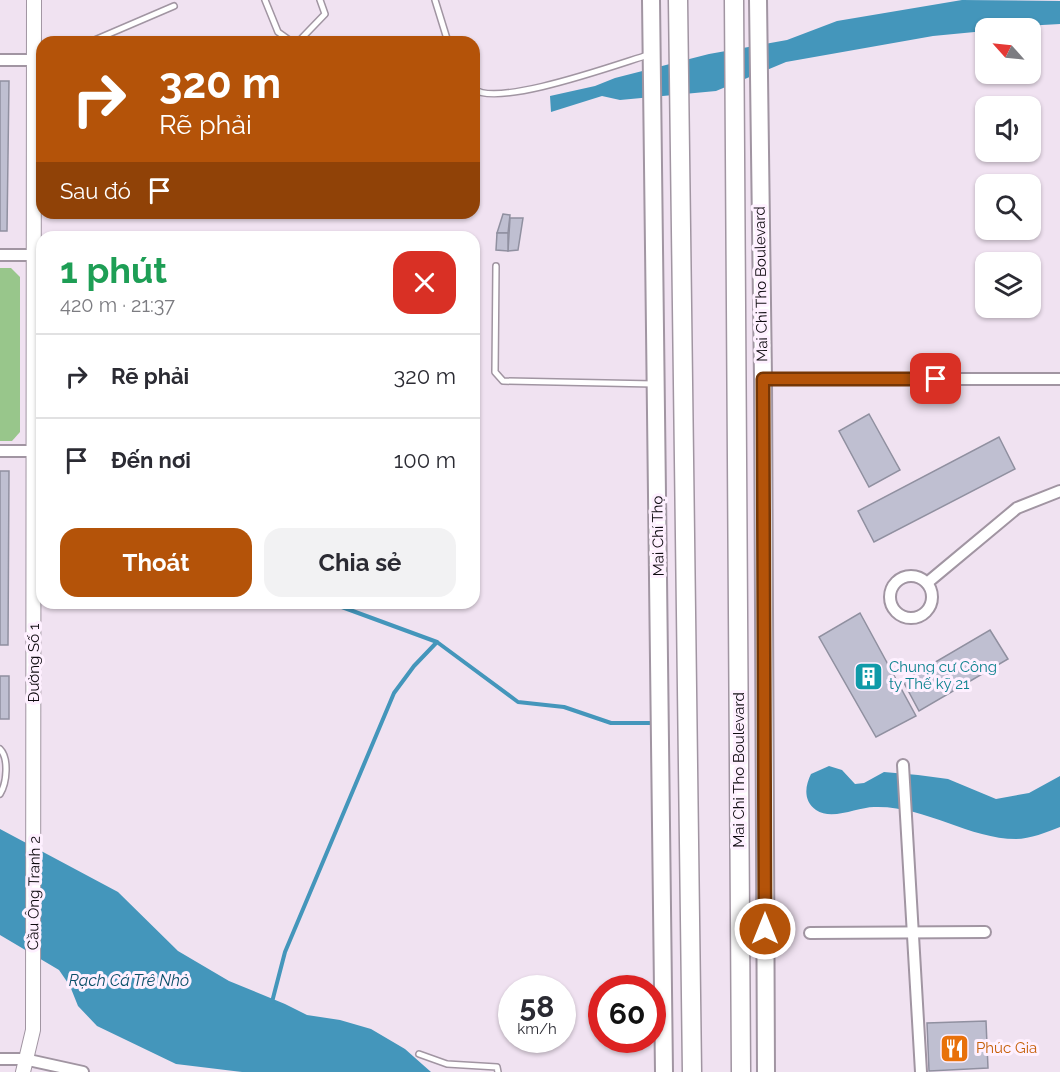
<!DOCTYPE html>
<html lang="vi">
<head>
<meta charset="utf-8">
<style>
  body { margin:0; font-family:Raleway,sans-serif; background:#f2f2f3; color:#2b2b33; height:100vh; display:flex; flex-direction:column; font-size:22px; white-space:nowrap }
  * { box-sizing:border-box; margin:0 }
  p { font-size:20px; color:#7c7c81 }
  .icon { flex:none; width:33px; height:33px; fill:none; stroke:currentColor; stroke-width:2; stroke-linecap:round; stroke-linejoin:round }
  .map { position:relative; flex:1; overflow:hidden }
  .side { position:absolute; left:36px; top:231px; width:444px; height:378px; display:flex; flex-direction:column; background:#fff; border-radius:18px; box-shadow:0 2px 4px #0004 }
  .side>* { flex:none }
  .banner { position:absolute; left:36px; top:36px; width:444px; height:183px; border-radius:18px; box-shadow:0 2px 4px #0004; background:#b45309; color:#fff; overflow:hidden }
  .needle { width:39px; rotate:297deg }
  .controls { position:absolute; left:975px; top:18px; display:grid; gap:12px }
  .controls a { display:grid; place-items:center; width:66px; height:66px; border-radius:12px; background:#fff; box-shadow:0 2px 4px #0004; font-size:30px }
  .speed { position:absolute; left:498px; top:975px; display:flex; gap:12px; font-size:30px; font-weight:700; text-align:center }
  .speed>* { display:grid; place-content:center; width:78px; height:78px; border-radius:50%; background:#fff; box-shadow:0 2px 4px #0004; line-height:1 }
  .speed small { font-size:15px; font-weight:400 }
  .speed .limit { border:9px solid #d22; background:#fff; color:#111 }
  .pin { position:absolute; display:grid; place-items:center; width:51px; height:51px; color:#fff; margin:-26px; border-radius:12px; box-shadow:0 3px 9px #0006 }
  .me { position:absolute; width:66px; margin:-33px; rotate:0deg; stroke-linejoin:round; filter:drop-shadow(0 0 4px #0008) }
  .turn { display:flex; align-items:center; gap:21px; height:126px; padding:0 24px; font-size:27px }
  .turn .icon { width:78px; height:78px; stroke-width:2.5 }
  .turn b { display:block; font-size:42px; line-height:51px }
  .then { display:flex; align-items:center; height:57px; padding:0 24px; background:#0003; gap:12px; font-size:22px }
  .round { display:grid; place-items:center; flex:none; width:63px; height:63px; border-radius:18px; background:#f2f2f3 }
  .summary { display:flex; align-items:center; justify-content:space-between; height:102px; padding:0 24px }
  h1 { font-size:36px; font-weight:700; line-height:45px; color:#1e9e55 }
  .cta { display:flex; gap:12px; margin-top:auto; padding:12px 24px }
  .cta a { flex:1; height:69px; border-radius:18px; background:#b45309; color:#fff; font-size:24px; font-weight:700; line-height:69px; text-align:center }
  .cta a+a { background:#f2f2f3; color:#2b2b33 }
  ul { padding:0; list-style:none }
  li { display:flex; align-items:center; gap:18px; height:84px; padding:0 24px; border-top:2px solid #e1e1e2 }
  li div { flex:1 }
  li b { display:block; font-size:22px }
  li em { font-style:normal }
  .map>svg:first-child { display:block }
</style>
</head>
<body>
<div class="map">
<svg width="1060" height="1072" viewBox="0 0 1060 1072">
  <rect width="100%" height="100%" fill="#f0e2f1"/>
  <polygon fill="#98c68b" points="0,268 11,268 20,277 20,432 12,441 0,441"/>
  <g fill="#4496bb">
    <polygon points="962,0 1060,1 1060,24 986,28 985,31 933,36 786,62 716,91 620,100 602,96 551,112 550,96 595,86 615,78 709,54 787,40 837,21"/>
    <path d="M 829,766 L 842,770 L 855,784 L 864,783 L 884,772 L 918,775 L 948,779 L 996,799 L 1029,793 L 1060,776 L 1060,827 C 1047,832 1030,839 1016,839 C 969,839 924,805 874,807 C 858,807 832,821 816,810 C 803,801 805,786 811,774 Z"/>
    <polygon points="0,829 118,892 178,951 229,981 285,1004 307,1015 340,1020 371,1029 405,1049 431,1072 242,1072 176,1064 97,1026 78,1006 70,986 59,970 0,935"/>
  </g>
  <g fill="none" stroke-linecap="round" stroke-linejoin="round">
    <g stroke="#4496bb" stroke-width="4">
      <polyline points="331,603 437,642 518,702 564,707 611,723 655,723"/>
      <polyline points="272,1002 285,952 394,693 414,666 437,642"/>
    </g>
  </g>
  <g fill="#bfbfd1" stroke="#9090a0" stroke-width="1.5">
    <polygon points="0,81 9,81 7,231 0,231"/>
    <polygon points="503,214 510,215 508,233 497,233"/>
    <polygon points="510,218 523,218 518,250 508,251"/>
    <polygon points="497,233 508,233 508,251 496,250"/>
    <polygon points="869,414 900,470 869,487 839,431"/>
    <polygon points="999,437 1015,469 874,542 858,511"/>
    <polygon points="0,471 9,471 8,645 0,645"/>
    <polygon points="860,613 916,716 876,737 819,637"/>
    <polygon points="990,630 1008,659 919,711 903,681"/>
    <rect x="0" y="676" width="9" height="43"/>
    <polygon points="986,1021 988,1068 929,1071 927,1023"/>
  </g>
  <g fill="none" stroke-linecap="round" stroke-linejoin="round">
    <defs>
      <g id="service">
        <polyline points="265,0 278,32 292,42"/>
        <polyline points="435,0 448,42"/>
        <polyline points="90,42 174,6"/>
        <polyline points="298,42 325,14 320,0"/>
        <path d="M 474,89 C 497,108 618,64 648,55"/>
        <polyline points="496,266 495,372 503,381 654,384"/>
        <path d="M 0,749 C 9,758 7,783 0,794"/>
        <polyline points="419,1054 447,1064 497,1067 498,1072"/>
      </g>
      <g id="minor">
        <polyline points="0,60 34,60"/>
        <polyline points="0,255 33,255"/>
        <polyline points="763,379 1060,379"/>
        <polyline points="0,451 33,451"/>
        <circle cx="911" cy="597" r="21"/>
        <polyline points="927,583 1017,508 1060,491"/>
        <polyline points="903,765 921,1072"/>
        <polyline points="810,933 985,932"/>
        <polyline points="0,1059 24,1059 83,1072"/>
      </g>
      <polyline id="tertiary" points="23,1072 33,1030 34,0"/>
      <g id="primary">
        <polyline points="651,0 664,1072"/>
        <polyline points="758,0 763,379 766,1072"/>
      </g>
      <g id="trunk">
        <polyline points="678,0 692,1072"/>
        <polyline points="734,0 741,1072"/>
      </g>
    </defs>
    <use href="#service" stroke="#a195a2" stroke-width="8"/>
    <use href="#minor" stroke="#a195a2" stroke-width="14"/>
    <use href="#tertiary" stroke="#a195a2" stroke-width="16"/>
    <use href="#primary" stroke="#a195a2" stroke-width="20"/>
    <use href="#trunk" stroke="#a195a2" stroke-width="21"/>
    <use href="#service" stroke="#fff" stroke-width="5"/>
    <use href="#minor" stroke="#fff" stroke-width="10"/>
    <use href="#tertiary" stroke="#fff" stroke-width="14"/>
    <use href="#primary" stroke="#fff" stroke-width="16"/>
    <use href="#trunk" stroke="#fff" stroke-width="18"/>
  </g>
  <g fill="none" stroke-linecap="round" stroke-linejoin="round">
    <defs>
      <polyline id="route" points="765,929 763,379 936,379"/>
    </defs>
    <use href="#route" stroke="#753606" stroke-width="15"/>
    <use href="#route" stroke="#b45309" stroke-width="10"/>
  </g>
  <defs>
    <symbol id="building-square" viewBox="-11 -11 22 22"><rect x="-9" y="-9" width="18" height="18" rx="4" fill="#0f9aa8" stroke="#fef0ff"/><path d="M-4-6H4V6H1V3H-1V6H-4ZM-2.5-4.3h1.7v1.8h-1.7ZM.8-4.3h1.7v1.8H.8ZM-2.5-1h1.7V.8h-1.7ZM.8-1h1.7V.8H.8Z" fill="#fff"/></symbol>
    <symbol id="restaurant-square" viewBox="-11 -11 22 22"><rect x="-9" y="-9" width="18" height="18" rx="4" fill="#e8710a" stroke="#fef0ff"/><path d="M-5-6h1v4h1v-4h1v4h1v-4h1v5L-1.5 .5V6h-2V.5L-5-1ZM5-6V6H3V1.5H1.5Q1.5-4 5-6Z" fill="#fff"/></symbol>
  </defs>
  <g fill-rule="evenodd">
    <use href="#building-square" x="852" y="660" width="33" height="33"/>
    <use href="#restaurant-square" x="938" y="1032" width="33" height="33"/>
  </g>
  <g text-anchor="middle" stroke-width="6" stroke-linejoin="round" paint-order="stroke">
    <g font-size="15" fill="#0f0b10" stroke="#fef0ff">
      <text transform="translate(761 284) rotate(-91)" y="5">Mai Chi Tho Boulevard</text>
      <text transform="translate(658 536) rotate(-91)" y="5">Mai Chí Thọ</text>
      <text transform="translate(34 663) rotate(-90)" y="5">Đường Số 1</text>
      <text transform="translate(739 770) rotate(-90)" y="5">Mai Chi Tho Boulevard</text>
      <text transform="translate(34 893) rotate(-89)" y="5">Cầu Ông Tranh 2</text>
    </g>
    <g font-size="15" fill="#0d838f" stroke="#fef0ff" text-anchor="start">
      <text x="889" y="672">Chung cư Công<tspan x="889" dy="17">ty Thế kỹ 21</tspan></text>
    </g>
    <g font-size="15" fill="#c56008" stroke="#fef0ff" text-anchor="start">
      <text x="976" y="1053">Phúc Gia</text>
    </g>
    <g font-size="16" font-style="italic" fill="#094e68" stroke="#fef0ff">
      <text x="129" y="986">Rạch Cá Trê Nhỏ</text>
    </g>
  </g>
</svg>
<div class="controls">
<a><svg class="needle" viewBox="-14 -14 28 28"><path d="M0-13l5 13h-10z" fill="#e53935"/><path d="M0 13l5-13h-10z" fill="#7c7c81"/></svg></a>
<a><svg class="icon" aria-label="sound" viewBox="0 0 24 24"><path d="M4 9h4l5-4v14l-5-4H4zM17 9q2 3 0 6"/></svg></a>
<a><svg class="icon" aria-label="search" viewBox="0 0 24 24"><circle cx="10" cy="10" r="6"/><path d="M15 15l6 6"/></svg></a>
<a><svg class="icon" aria-label="layers" viewBox="0 0 24 24"><path d="M12 4l9 5-9 5-9-5zM3 14l9 5 9-5"/></svg></a>
</div>
<div class="speed"><div>58<small>km/h</small></div><div class="limit">60</div></div>
<div class="pin" style="left:936px;top:379px;background:#d93025"><svg class="icon" aria-label="arrive" viewBox="0 0 24 24"><path d="M6 21V4h12l-3 4 3 4H6"/></svg></div>
<svg class="me" style="left:765px;top:929px" viewBox="-20 -20 40 40"><circle r="17" fill="#b45309" stroke="#fff" stroke-width="3"/><path d="M0-11L8 9 0 5-8 9z" fill="#fff"/></svg>
<div class="banner">
<div class="turn"><svg class="icon" aria-label="right" viewBox="0 0 24 24"><path d="M7 20v-9h11M14 6l5 5-5 5"/></svg><div><b>320 m</b>Rẽ phải</div></div>
<div class="then">Sau đó<svg class="icon" aria-label="arrive" viewBox="0 0 24 24"><path d="M6 21V4h12l-3 4 3 4H6"/></svg></div>
</div>
<section class="side">
<div class="summary"><div><h1>1 phút</h1><p>420 m · 21:37</p></div><a class="round" style="background:#d93025;color:#fff"><svg class="icon" aria-label="close" viewBox="0 0 24 24"><path d="M6 6l12 12M18 6L6 18"/></svg></a></div>
<ul>
<li><svg class="icon" aria-label="right" viewBox="0 0 24 24"><path d="M7 20v-9h11M14 6l5 5-5 5"/></svg><div><b>Rẽ phải</b></div><em>320 m</em></li>
<li><svg class="icon" aria-label="arrive" viewBox="0 0 24 24"><path d="M6 21V4h12l-3 4 3 4H6"/></svg><div><b>Đến nơi</b></div><em>100 m</em></li>
</ul>
<div class="cta"><a>Thoát</a><a>Chia sẻ</a></div>
</section>
</div>
</body>
</html>
